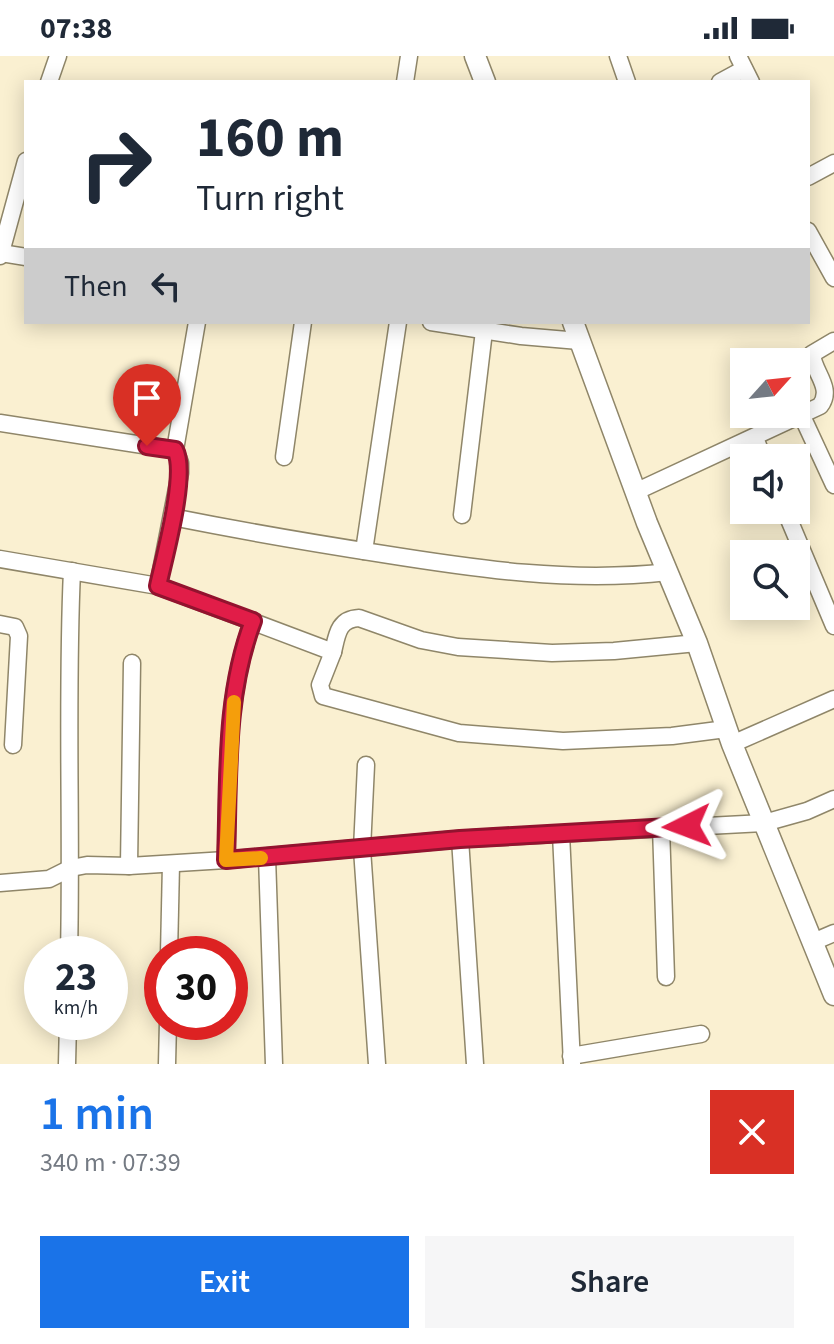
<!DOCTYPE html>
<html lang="en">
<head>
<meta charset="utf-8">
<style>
  body { margin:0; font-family:"Source Sans 3",sans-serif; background:#f6f6f7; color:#1f2937; height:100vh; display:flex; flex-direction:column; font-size:30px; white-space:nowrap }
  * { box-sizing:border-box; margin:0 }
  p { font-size:26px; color:#747a83 }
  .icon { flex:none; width:44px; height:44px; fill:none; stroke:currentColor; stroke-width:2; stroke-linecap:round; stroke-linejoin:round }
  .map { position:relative; height:1008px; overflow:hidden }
  .side { display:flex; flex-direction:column; background:#fff; flex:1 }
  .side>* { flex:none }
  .guide { position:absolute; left:24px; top:24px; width:786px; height:244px; border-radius:0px; box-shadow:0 4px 20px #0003; background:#fff; color:#1f2937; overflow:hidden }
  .needle { width:52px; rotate:63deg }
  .fabs { position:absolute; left:730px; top:292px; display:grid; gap:16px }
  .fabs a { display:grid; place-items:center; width:80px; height:80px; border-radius:0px; background:#fff; box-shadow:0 4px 20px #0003; font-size:40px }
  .speed { position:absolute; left:24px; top:880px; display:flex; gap:16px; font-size:40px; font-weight:700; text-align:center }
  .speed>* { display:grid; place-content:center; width:104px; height:104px; border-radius:50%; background:#fff; box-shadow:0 4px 20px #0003; line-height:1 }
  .speed small { font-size:20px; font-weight:400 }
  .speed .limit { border:12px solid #d22; background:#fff; color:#111 }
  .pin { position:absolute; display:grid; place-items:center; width:68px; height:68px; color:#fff; margin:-82px -34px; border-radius:50% 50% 50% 0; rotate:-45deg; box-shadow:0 0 8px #0007 }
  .pin .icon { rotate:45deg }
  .me { position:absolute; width:88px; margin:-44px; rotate:267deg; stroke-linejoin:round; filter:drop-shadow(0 0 6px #0008) }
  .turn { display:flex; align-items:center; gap:28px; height:168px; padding:0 40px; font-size:36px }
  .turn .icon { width:104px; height:104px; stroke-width:2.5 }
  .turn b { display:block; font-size:56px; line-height:68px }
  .then { display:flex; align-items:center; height:76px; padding:0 40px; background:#0003; gap:16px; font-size:30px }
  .round { display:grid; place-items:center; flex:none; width:84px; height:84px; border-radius:0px; background:#f6f6f7 }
  .head { display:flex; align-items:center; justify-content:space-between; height:136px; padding:0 40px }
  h1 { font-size:48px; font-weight:600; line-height:60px; color:#1a73e8 }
  .primary-button { display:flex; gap:16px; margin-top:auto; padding:16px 40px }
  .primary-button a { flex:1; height:92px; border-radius:0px; background:#1a73e8; color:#fff; font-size:32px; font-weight:600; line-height:92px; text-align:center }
  .primary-button a+a { background:#f6f6f7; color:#1f2937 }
  .status { display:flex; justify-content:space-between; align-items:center; height:56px; padding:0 40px; background:#fff; direction:ltr }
  .status svg { height:22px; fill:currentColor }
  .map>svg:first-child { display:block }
</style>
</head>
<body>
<div class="status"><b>07:38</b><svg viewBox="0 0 49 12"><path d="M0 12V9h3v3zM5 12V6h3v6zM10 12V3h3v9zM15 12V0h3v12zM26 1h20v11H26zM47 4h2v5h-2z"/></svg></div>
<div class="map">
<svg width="834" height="1008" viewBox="0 0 834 1008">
  <rect width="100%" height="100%" fill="#faf0d1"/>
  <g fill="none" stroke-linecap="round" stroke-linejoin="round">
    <defs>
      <g id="minor">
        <polyline points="618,0 627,26"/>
        <polyline points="738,0 751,26"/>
        <polyline points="49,26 58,0"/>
        <polyline points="405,26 409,0"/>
        <polyline points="720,26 744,13"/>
        <polyline points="808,121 834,107"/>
        <polyline points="808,175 834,222"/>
        <polyline points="1,197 26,201"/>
        <polyline points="0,200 26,105"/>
        <polyline points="431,266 521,280 579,285"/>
        <polyline points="802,360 834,429"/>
        <polyline points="0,367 175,394"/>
        <polyline points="755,382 763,402"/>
        <polyline points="284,401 303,266"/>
        <path d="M 635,436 L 820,350 C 834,332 813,316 812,298 L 834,285"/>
        <polyline points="785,454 834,570"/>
        <polyline points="462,459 484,275"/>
        <path d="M 172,461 C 242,475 312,487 383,498 C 477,513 572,527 668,516"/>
        <polyline points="364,495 398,266"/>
        <polyline points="0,503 158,530 333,596 320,629 323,640 459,677 563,685 672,680 726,673"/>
        <polyline points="158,530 180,417 180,407 175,394 197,266"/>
        <polyline points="0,568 15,571 19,580 13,689"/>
        <path d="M 333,596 C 337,579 338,563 359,562 L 421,584 L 458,591 L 552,597 L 614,595 L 697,587"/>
        <polyline points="732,688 834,643"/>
        <polyline points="366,709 362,793 377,1008"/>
        <polyline points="661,771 666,921"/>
        <polyline points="561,778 572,1008"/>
        <polyline points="460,783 475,1008"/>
        <polyline points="267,801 274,1008"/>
        <path d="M 226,804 C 229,725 224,641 253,565"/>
        <polyline points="129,810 132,607"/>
        <polyline points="0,827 49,823 71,812 87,809 129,810 226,804 460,783 764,767 807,755 834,743"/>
        <polyline points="813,886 834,877"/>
        <path d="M 69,898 C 72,770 66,642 72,515"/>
        <polyline points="169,898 171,808"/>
        <polyline points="571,1000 701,978"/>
        <polyline points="67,1008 68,966"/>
        <polyline points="167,1008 168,966"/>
      </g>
      <g id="tertiary">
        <polyline points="475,0 485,26"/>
        <polyline points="573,266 647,467 697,587 732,688 834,939"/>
      </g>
    </defs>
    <use href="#minor" stroke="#8f8669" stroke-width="19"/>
    <use href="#tertiary" stroke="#8f8669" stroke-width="23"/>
    <use href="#minor" stroke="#fff" stroke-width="16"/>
    <use href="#tertiary" stroke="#fff" stroke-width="20"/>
  </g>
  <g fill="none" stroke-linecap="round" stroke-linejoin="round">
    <defs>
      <path id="route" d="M 147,390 L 175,394 C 188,417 164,502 158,530 L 253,565 C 224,641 229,724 226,804 L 460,783 L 687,770"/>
    </defs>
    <use href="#route" stroke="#92132f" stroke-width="20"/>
    <use href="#route" stroke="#e11d48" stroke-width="14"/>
    <polyline stroke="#f59e0b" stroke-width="14" points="234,646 226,804 261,802"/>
  </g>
</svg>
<div class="fabs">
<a><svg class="needle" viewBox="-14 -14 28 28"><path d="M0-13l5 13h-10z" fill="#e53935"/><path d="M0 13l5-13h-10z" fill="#747a83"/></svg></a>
<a><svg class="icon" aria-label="sound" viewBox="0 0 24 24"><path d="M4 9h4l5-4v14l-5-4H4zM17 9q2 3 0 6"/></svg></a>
<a><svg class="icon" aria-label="search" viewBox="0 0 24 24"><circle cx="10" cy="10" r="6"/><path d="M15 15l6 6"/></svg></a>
</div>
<div class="speed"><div>23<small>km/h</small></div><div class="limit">30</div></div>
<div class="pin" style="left:147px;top:390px;background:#d93025"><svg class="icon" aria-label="arrive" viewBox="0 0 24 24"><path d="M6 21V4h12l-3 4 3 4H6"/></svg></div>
<svg class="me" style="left:687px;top:770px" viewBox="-20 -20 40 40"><path d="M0-17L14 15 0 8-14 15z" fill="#e11d48" stroke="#fff" stroke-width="4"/></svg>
<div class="guide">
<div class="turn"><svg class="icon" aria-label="right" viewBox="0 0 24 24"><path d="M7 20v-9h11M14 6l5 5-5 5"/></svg><div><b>160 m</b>Turn right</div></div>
<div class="then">Then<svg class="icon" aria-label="left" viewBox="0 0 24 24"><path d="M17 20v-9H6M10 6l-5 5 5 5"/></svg></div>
</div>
</div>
<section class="side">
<div class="head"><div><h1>1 min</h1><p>340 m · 07:39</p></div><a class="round" style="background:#d93025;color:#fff"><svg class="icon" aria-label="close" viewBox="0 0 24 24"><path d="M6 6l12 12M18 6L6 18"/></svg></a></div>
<div class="primary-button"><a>Exit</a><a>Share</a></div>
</section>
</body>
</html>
